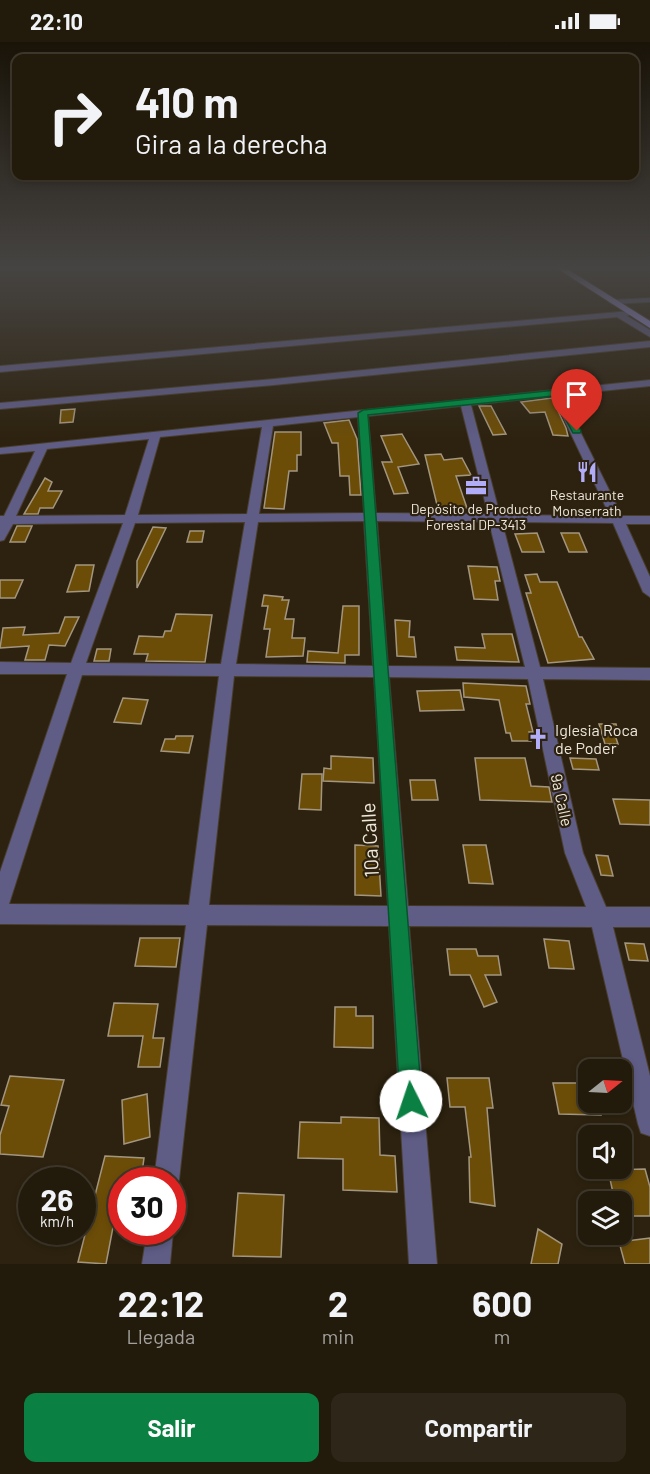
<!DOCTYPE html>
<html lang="es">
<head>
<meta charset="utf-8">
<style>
  body { margin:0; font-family:Barlow,sans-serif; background:#2e2719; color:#f1f3f6; height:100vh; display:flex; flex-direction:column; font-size:22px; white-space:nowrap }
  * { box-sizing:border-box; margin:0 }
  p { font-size:20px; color:#a2a19d }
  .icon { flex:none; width:33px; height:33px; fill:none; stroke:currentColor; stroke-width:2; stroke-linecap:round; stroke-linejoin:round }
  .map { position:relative; height:1222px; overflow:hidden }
  .sheet { display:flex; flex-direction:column; background:#221a0b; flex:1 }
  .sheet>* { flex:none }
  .guide { position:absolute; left:12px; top:12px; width:627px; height:126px; border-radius:12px; box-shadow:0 3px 9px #0003,0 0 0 2px #3f382c; background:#221a0b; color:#f1f3f6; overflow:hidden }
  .needle { width:39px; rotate:72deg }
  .tools { position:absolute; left:578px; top:1017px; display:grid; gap:12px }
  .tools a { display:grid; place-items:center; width:54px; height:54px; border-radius:12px; background:#221a0b; box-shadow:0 3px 9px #0003,0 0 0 2px #3f382c; font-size:30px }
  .speed { position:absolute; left:18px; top:1125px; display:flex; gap:12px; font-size:30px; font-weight:700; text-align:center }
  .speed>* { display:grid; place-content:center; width:78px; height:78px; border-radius:50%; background:#221a0b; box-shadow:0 3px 9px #0003,0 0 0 2px #3f382c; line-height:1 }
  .speed small { font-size:15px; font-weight:400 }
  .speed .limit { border:9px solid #d22; background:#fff; color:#111 }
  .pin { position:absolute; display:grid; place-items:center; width:51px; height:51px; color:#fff; margin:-62px -26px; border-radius:50% 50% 50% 0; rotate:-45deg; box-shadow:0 0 6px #0007 }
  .pin .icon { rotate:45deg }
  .me { position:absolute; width:66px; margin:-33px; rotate:356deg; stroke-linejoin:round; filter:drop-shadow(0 0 4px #0008) }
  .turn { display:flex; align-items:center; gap:21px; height:126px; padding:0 24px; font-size:27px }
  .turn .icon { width:78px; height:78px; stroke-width:2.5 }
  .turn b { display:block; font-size:42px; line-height:51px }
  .eta { display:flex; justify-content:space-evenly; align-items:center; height:102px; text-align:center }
  .eta b { font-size:36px; font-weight:700; line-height:42px }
  .cta { display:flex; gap:12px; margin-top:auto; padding:12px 24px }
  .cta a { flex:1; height:69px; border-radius:12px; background:#0b8043; color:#fff; font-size:24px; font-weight:700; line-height:69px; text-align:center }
  .cta a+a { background:#2e2719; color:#f1f3f6 }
  .status { display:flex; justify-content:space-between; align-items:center; height:42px; padding:0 30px; background:#221a0b; direction:ltr }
  .status svg { height:16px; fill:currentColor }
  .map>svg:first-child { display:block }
</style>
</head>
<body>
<div class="status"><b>22:10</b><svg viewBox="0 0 49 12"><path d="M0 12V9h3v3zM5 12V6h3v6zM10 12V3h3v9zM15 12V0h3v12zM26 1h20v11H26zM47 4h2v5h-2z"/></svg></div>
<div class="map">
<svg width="650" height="1222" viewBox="0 0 650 1222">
  <rect width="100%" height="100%" fill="#2d220f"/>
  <g fill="#6c4d08" stroke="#a39680" stroke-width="1.5">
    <polygon points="552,356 566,386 568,394 553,393 545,370 530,371 521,360"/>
    <polygon points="479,364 491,364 506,392 493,393"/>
    <polygon points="75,367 73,380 60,381 61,368"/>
    <polygon points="349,378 357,397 361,453 350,453 349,434 340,434 338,401 332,401 324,381"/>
    <polygon points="275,390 301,390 301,413 297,413 297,429 289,429 284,467 264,466"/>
    <polygon points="402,392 419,422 398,425 408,451 394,452 382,420 392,420 381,394"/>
    <polygon points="441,412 444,418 462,416 471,433 456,434 467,466 438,467 425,413"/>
    <polygon points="45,436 52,440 48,449 62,449 53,466 40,466 38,472 24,472"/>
    <polygon points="17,484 32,484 25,500 10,500"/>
    <polygon points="153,485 166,486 137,546 137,519"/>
    <polygon points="190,489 204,489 202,500 187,500"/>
    <polygon points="537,491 544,510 522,510 515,492"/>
    <polygon points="561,491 579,491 587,510 569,510"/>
    <polygon points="76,523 94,523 89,549 67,550"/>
    <polygon points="468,524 497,525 500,539 495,539 498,558 474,557"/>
    <polygon points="537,532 540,540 557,540 579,595 582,595 594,617 548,621 526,551 531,551 525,533"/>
    <polygon points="0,538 23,538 15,556 0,556"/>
    <polygon points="264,553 283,555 282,558 289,558 285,577 294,577 292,596 305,596 303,614 266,615 270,587 264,587 268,564 262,564"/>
    <polygon points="343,564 359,564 359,613 345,613 345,621 307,620 308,609 338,611"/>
    <polygon points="176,572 212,573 205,620 146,619 148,612 134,612 139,594 163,595 165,589 171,589"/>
    <polygon points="65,575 79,575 65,604 49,603 45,618 25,618 29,604 0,606 3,586 25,585 23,593 59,591"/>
    <polygon points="395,578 410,579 409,595 414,595 416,615 397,614"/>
    <polygon points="482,592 512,592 519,620 457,618 455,605 485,606"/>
    <polygon points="97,607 111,607 109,619 94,619"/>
    <polygon points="463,641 526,644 530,662 526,662 533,690 529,690 531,699 512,699 510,691 506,691 499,658 464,655"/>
    <polygon points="460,648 464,668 420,669 417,649"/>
    <polygon points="123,656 148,658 141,682 114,680"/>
    <polygon points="599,682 616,682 619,693 615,693 618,702 605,702"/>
    <polygon points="176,694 193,694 189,711 161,709 165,697 175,697"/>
    <polygon points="331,714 373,716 374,741 323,739 324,726 331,727"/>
    <polygon points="475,716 525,716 531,744 549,745 552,760 480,758"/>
    <polygon points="570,716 596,717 599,728 573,727"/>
    <polygon points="302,732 322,732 321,768 299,767"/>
    <polygon points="410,738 435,738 438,758 412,758"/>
    <polygon points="613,757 650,758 650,783 620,782"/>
    <polygon points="355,803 378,804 381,854 355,853"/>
    <polygon points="463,803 486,803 493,842 469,841"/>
    <polygon points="596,813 608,814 613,834 601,833"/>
    <polygon points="140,896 180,896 176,925 135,924"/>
    <polygon points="544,897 569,899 574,927 549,926"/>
    <polygon points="625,901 644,902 648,919 629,918"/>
    <polygon points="447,907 476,907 478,914 498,914 501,933 485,933 497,960 484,965 470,933 450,933"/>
    <polygon points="114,961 158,962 153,996 164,996 160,1025 138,1025 143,994 108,994"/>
    <polygon points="335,965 356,965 356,974 373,974 373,1006 334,1005"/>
    <polygon points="10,1034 64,1038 43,1115 0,1112 0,1093 9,1064 1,1063"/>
    <polygon points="447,1036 489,1036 493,1066 487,1066 495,1164 470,1160 469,1115 471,1115 465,1065 450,1065"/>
    <polygon points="553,1041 588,1041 588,1060 599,1060 601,1073 559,1072"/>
    <polygon points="147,1052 150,1095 124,1102 122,1058"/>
    <polygon points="341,1075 379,1076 380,1113 395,1114 397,1150 343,1148 343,1117 298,1116 300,1080 341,1081"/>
    <polygon points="105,1114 144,1116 141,1138 122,1138 106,1222 78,1220"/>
    <polygon points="645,1127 650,1145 650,1174 621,1174 621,1160 615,1160 608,1128"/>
    <polygon points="238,1151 284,1153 281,1215 233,1214"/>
    <polygon points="538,1187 562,1202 558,1222 531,1222"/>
    <polygon points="650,1196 650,1222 625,1222 619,1200"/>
  </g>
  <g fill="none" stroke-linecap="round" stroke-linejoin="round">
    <defs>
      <g id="minor">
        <polygon points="650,256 650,260 613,262 609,260 613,258"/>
        <polygon points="630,269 634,271 627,274 650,288 650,295 617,275 0,330 0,324"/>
        <polygon points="650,299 650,305 274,343 0,367 0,361 274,337"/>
        <path d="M 650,338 L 650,344 L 562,353 L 622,474 L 650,474 L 650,482 L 626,482 L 650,535 L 650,555 L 643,550 L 613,481 L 502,480 L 540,625 L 650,626 L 650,638 L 543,637 L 583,811 L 606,865 L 650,865 L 650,885 L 613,885 L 650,1034 L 650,1094 L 641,1091 L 638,1082 L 592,885 L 409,884 L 437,1222 L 409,1222 L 389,884 L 207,883 L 179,1138 L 172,1148 L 172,1138 L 154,1138 L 186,883 L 0,882 L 0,830 L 67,632 L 0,632 L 0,620 L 71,621 L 123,481 L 13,482 L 4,498 L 0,499 L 0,474 L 4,474 L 35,409 L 0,412 L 0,406 ZM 553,354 L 610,474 L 500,473 L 471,363 ZM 461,364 L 488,472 L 376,471 L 368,374 ZM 358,375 L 364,471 L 259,472 L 273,384 ZM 262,385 L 247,472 L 138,473 L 160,395 ZM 149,397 L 125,473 L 16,474 L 47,407 ZM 364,479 L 373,624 L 236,622 L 258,480 ZM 377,479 L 489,480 L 525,625 L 388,624 ZM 245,480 L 221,622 L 86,621 L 135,481 ZM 82,633 L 219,634 L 189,863 L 9,862 ZM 234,634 L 374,635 L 388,864 L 209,863 ZM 389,635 L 528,637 L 565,811 L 586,865 L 408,864 Z"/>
        <polygon points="172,1188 173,1190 170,1222 142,1222 147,1190"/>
      </g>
      <polygon id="major" points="555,225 564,225 650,279 650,286"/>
    </defs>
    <use href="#minor" stroke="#483e2c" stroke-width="2"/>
    <use href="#major" stroke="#483e2c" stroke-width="2"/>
    <use href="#minor" fill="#5f5c86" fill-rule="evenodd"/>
    <use href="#major" fill="#9a92ea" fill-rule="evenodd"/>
  </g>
  <linearGradient id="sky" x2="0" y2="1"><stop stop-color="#191308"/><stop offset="0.57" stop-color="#464442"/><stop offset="1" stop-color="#464442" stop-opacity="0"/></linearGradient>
  <rect width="650" height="396" fill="url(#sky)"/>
  <polygon fill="#0b8043" stroke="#07532c" stroke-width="1.5" points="556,348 561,351 581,389 580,391 573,391 553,354 368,373 422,1059 419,1067 411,1070 404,1067 400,1059 358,371 363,368"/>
  <defs>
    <symbol id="restaurant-bare" viewBox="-9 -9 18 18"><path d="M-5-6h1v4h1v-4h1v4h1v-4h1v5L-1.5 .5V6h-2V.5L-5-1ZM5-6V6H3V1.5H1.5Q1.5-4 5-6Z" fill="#b2adf9" stroke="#2d220f" stroke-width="2.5" paint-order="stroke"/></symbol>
    <symbol id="office-bare" viewBox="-9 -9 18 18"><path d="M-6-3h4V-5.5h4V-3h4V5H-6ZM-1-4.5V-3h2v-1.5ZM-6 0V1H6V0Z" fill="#b2adf9" stroke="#2d220f" stroke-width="2.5" paint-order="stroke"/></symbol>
    <symbol id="church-bare" viewBox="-9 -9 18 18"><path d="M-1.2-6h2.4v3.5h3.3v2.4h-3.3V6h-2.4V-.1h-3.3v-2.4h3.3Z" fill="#b2adf9" stroke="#2d220f" stroke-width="2.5" paint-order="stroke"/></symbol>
  </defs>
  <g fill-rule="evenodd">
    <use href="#restaurant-bare" x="572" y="415" width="30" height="30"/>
    <use href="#office-bare" x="461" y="429" width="30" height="30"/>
    <use href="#church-bare" x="523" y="682" width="30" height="30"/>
  </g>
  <g text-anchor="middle" stroke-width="4.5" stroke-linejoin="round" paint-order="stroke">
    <g font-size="14" fill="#eee7db" stroke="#2d220f">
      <text x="587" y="458">Restaurante<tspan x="587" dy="16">Monserrath</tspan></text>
      <text x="476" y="472">Depósito de Producto<tspan x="476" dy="16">Forestal DP-3413</tspan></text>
    </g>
    <g font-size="16" fill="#eee7db" stroke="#2d220f" text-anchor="start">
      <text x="555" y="694">Iglesia Roca<tspan x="555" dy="18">de Poder</tspan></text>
    </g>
    <g font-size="16" fill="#eee7db" stroke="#2d220f">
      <text transform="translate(562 758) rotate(78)" y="6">9a Calle</text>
    </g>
    <g font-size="20" fill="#eee7db" stroke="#2d220f">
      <text transform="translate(370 798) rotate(-93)" y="7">10a Calle</text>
    </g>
  </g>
</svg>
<div class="tools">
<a><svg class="needle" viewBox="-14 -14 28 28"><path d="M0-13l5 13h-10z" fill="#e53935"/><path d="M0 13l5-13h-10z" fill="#a2a19d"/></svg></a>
<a><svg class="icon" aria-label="sound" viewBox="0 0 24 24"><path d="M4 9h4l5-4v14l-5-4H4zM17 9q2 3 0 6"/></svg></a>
<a><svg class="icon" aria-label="layers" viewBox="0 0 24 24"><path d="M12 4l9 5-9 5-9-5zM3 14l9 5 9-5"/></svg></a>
</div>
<div class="speed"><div>26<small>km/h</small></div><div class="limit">30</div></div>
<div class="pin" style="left:577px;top:389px;background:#d93025"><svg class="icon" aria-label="arrive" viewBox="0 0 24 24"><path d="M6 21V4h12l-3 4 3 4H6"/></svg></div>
<svg class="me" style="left:411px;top:1059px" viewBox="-20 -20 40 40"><circle r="19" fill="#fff"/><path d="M0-13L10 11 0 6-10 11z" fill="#0b8043"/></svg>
<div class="guide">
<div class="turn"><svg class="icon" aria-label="right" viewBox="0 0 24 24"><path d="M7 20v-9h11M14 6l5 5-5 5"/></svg><div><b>410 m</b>Gira a la derecha</div></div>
</div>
</div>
<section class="sheet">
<div class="eta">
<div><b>22:12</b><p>Llegada</p></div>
<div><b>2</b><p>min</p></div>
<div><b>600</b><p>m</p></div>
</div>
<div class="cta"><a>Salir</a><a>Compartir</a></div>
</section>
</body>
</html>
